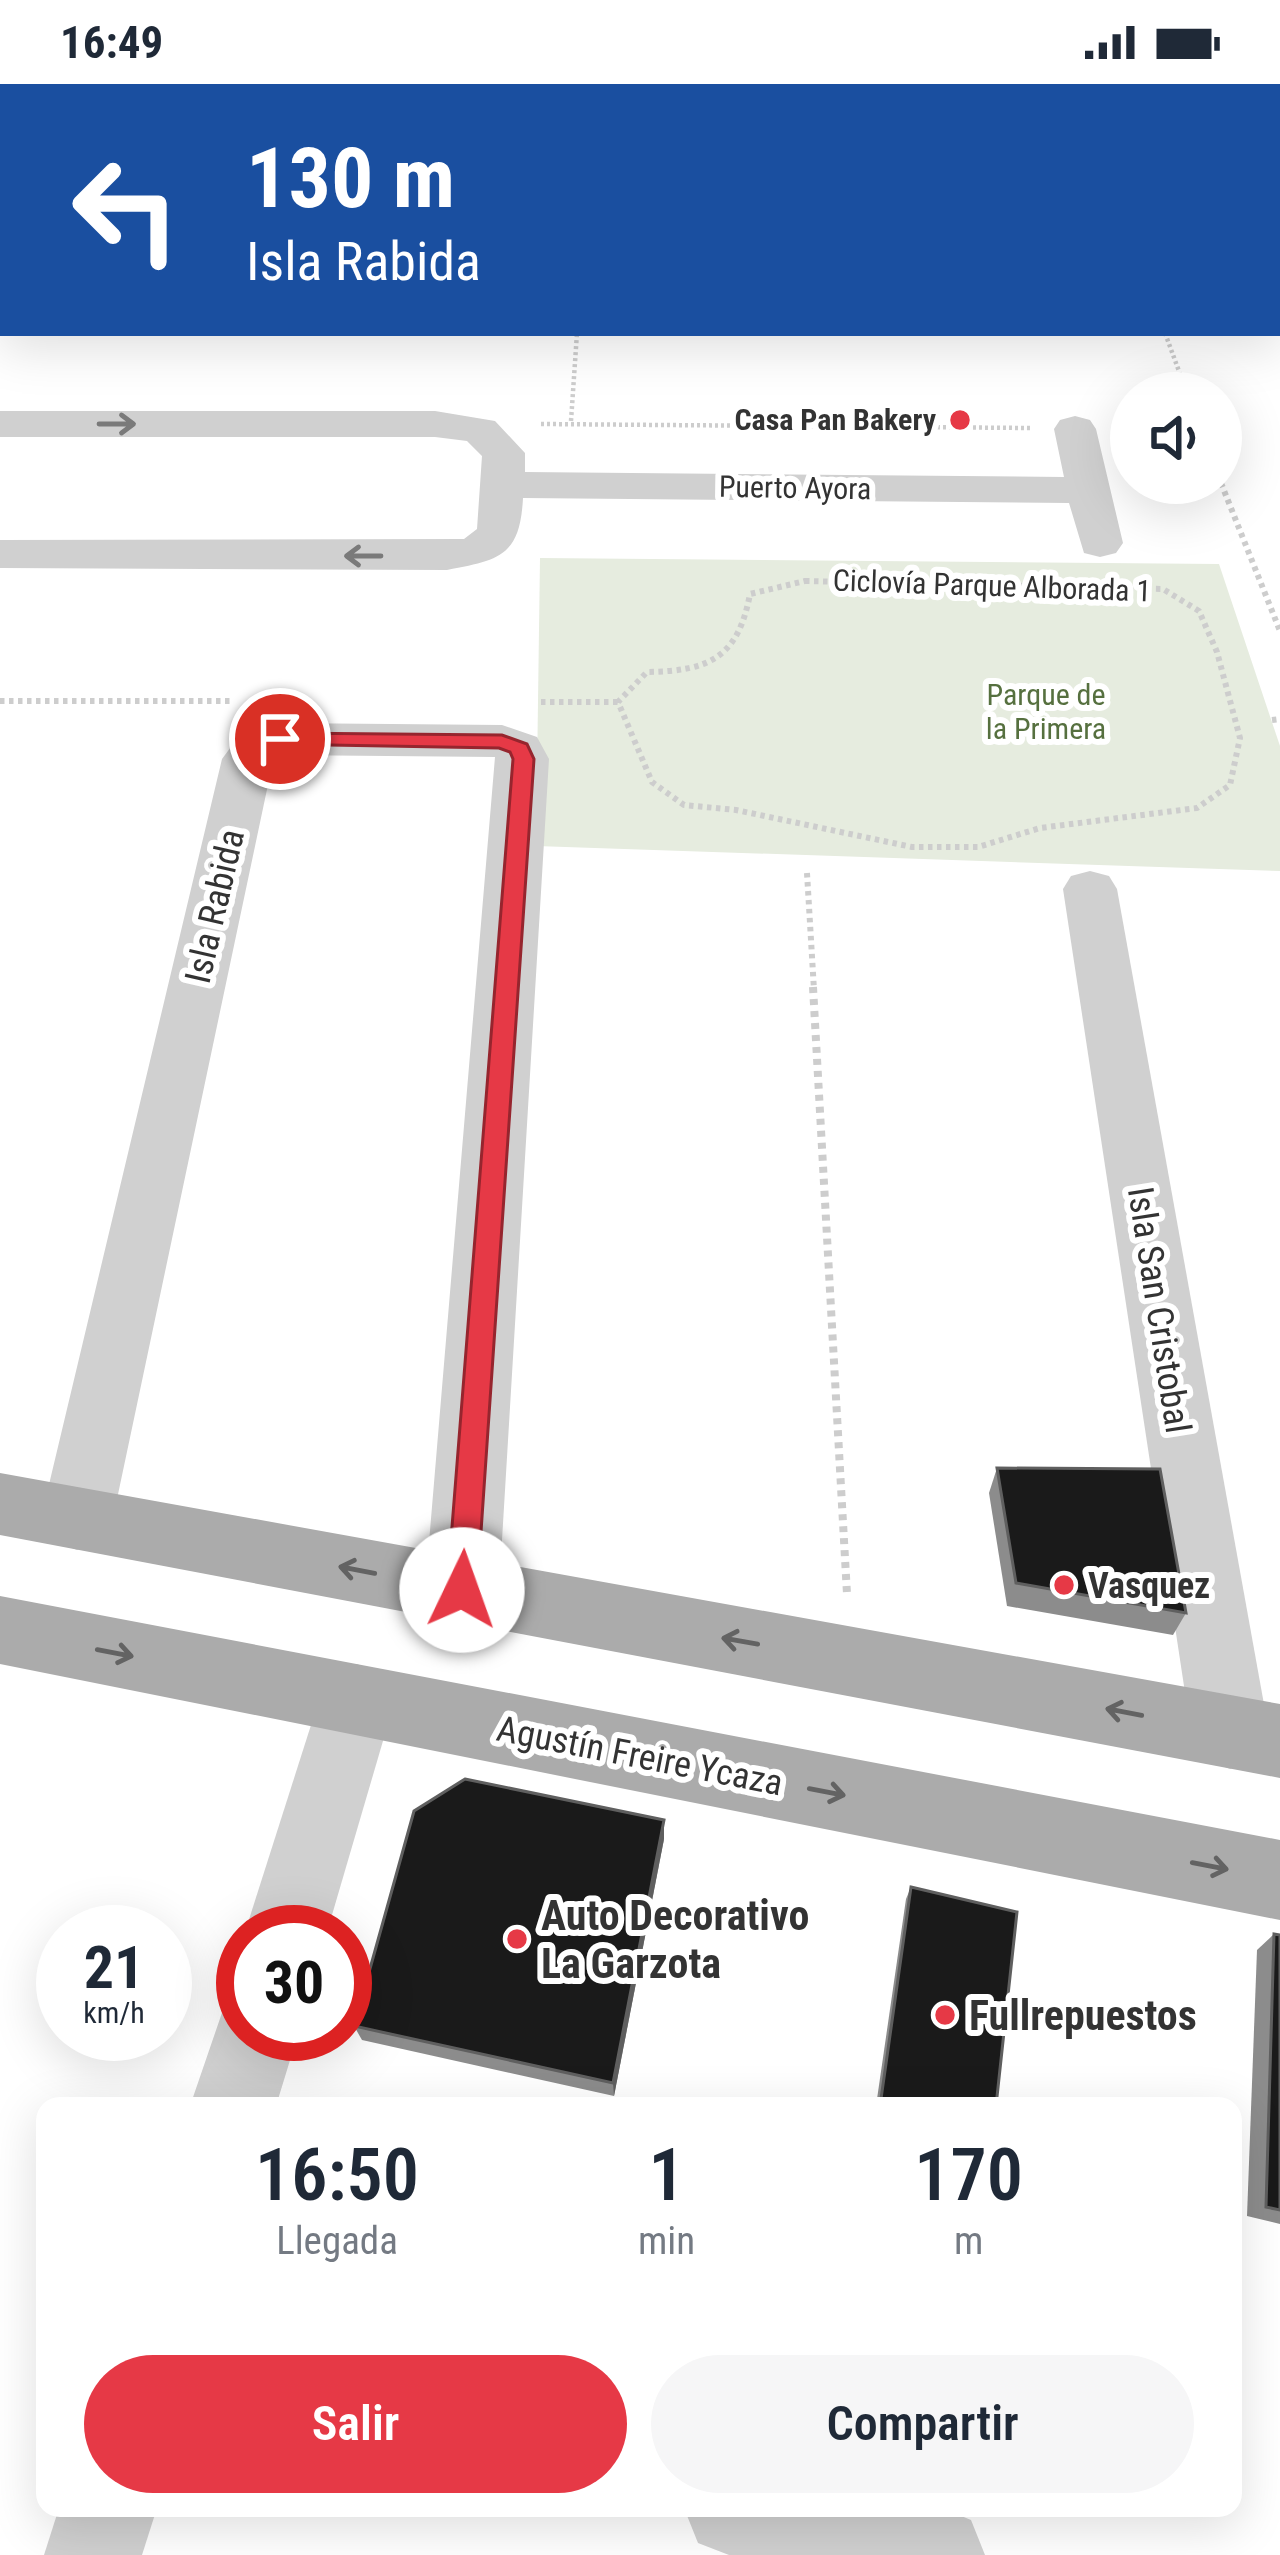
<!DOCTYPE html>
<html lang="es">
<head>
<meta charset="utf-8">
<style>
  body { margin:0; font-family:"Roboto Condensed",sans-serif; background:#f6f6f7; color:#1f2937; height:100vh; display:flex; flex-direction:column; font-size:45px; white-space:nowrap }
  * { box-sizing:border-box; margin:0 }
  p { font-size:39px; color:#747a83 }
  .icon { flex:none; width:66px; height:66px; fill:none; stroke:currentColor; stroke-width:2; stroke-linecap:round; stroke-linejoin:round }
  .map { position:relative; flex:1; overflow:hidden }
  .details { position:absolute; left:36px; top:2013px; width:1206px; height:420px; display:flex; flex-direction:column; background:#fff; border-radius:24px; box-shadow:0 12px 48px #0002 }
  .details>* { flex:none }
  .top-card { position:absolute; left:0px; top:0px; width:1281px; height:252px; box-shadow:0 12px 48px #0002; background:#1a4fa0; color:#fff; overflow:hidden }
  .tools { position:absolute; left:1110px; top:288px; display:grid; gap:24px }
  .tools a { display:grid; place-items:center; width:132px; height:132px; border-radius:50%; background:#fff; box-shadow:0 12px 48px #0002; font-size:60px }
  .speed { position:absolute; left:36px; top:1821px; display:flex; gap:24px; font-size:60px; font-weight:700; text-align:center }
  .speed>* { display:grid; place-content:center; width:156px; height:156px; border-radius:50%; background:#fff; box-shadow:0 12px 48px #0002; line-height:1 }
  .speed small { font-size:30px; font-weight:400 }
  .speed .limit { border:18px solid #d22; background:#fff; color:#111 }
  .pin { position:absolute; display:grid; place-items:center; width:102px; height:102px; color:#fff; margin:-51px; border:6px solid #fff; border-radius:50%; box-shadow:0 3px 12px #0007 }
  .me { position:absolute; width:132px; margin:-66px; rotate:3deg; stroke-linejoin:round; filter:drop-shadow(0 0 9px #0008) }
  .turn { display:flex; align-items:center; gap:42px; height:252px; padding:0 48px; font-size:54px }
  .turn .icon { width:156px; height:156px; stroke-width:2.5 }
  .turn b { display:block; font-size:84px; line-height:102px }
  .eta { display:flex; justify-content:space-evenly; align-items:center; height:204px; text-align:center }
  .eta b { font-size:72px; font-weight:600; line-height:84px }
  .button { display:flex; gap:24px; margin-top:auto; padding:24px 48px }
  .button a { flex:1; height:138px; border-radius:72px; background:#e63946; color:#fff; font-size:48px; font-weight:600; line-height:138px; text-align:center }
  .button a+a { background:#f6f6f7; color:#1f2937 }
  .status { display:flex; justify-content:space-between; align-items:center; height:84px; padding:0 60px; background:#fff; direction:ltr }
  .status svg { height:33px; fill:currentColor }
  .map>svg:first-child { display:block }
</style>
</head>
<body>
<div class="status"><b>16:49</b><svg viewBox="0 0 49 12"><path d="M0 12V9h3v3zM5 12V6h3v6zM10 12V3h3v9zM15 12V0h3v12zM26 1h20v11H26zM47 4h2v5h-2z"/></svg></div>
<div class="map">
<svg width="1280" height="2471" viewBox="0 0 1280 2471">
  <rect width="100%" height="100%" fill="#fff"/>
  <polygon fill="#e6ecdf" points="540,474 1219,480 1280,662 1280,787 536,762"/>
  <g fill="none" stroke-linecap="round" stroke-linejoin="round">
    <g stroke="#cdcdcd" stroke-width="4.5" stroke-dasharray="3 3" stroke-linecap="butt">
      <polyline points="1165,249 1187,309"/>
      <polyline points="571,337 577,249"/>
      <polyline points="541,340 1030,344"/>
    </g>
    <g stroke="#cdcdcd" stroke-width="6" stroke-dasharray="4.5 4.5" stroke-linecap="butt">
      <polyline points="1221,399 1280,547"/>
      <path d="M 805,497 L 1163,505 L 1199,527 L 1217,568 L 1240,654 L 1230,701 L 1197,724 L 1040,744 L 978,763 L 912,763 L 736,726 L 684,721 L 652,698 L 618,618 L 647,588 C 709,587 738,574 750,510 Z"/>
      <polyline points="0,617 232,617"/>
      <polyline points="541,618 618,618"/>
      <polyline points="1272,636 1280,635"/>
      <polyline points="807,789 814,906"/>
    </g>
    <polyline stroke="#cdcdcd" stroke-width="8" stroke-dasharray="6 6" stroke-linecap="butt" points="813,903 847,1510"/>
    <g fill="#d0d0d0" fill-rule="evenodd">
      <rect x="1278" y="5" width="2" height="20"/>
      <polygon points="3,90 3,119 0,120 0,91"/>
      <rect x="0" y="198" width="3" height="24"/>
      <rect x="1278" y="199" width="2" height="24"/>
      <path d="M 0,327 L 435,327 L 495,337 L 525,369 L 525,388 L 1064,393 L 1054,345 L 1060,336 L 1075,332 L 1090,336 L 1096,345 L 1123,459 L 1116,469 L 1100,473 L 1084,469 L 1069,419 L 523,414 C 520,472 500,476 447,486 L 0,484 L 0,456 L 464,455 L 477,445 L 482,372 L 467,357 L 435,353 L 0,353 Z"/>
      <polygon points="280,639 502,641 537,653 549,675 499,1506 488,1530 462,1539 436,1530 425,1506 495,673 280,671 273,677 113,1434 102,1456 77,1466 52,1456 41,1434 222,675 242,648"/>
      <polygon points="1090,787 1109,792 1117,805 1269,1648 1257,1674 1230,1685 1203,1674 1191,1648 1063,805 1071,792"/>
      <polygon points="357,1580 384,1591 395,1616 327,1848 245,1848 319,1616 330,1591"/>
      <polygon points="243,1912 243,1950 298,1950 276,2022 190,2022 225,1920"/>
      <polygon points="59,2424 157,2424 142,2471 44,2471"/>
      <polygon points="684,2424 942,2424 971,2436 985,2471 729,2471 698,2459"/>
    </g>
    <g fill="#ababab" fill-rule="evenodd">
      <polygon points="0,1389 1280,1620 1280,1694 0,1451"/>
      <polygon points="0,1512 1280,1756 1280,1836 0,1580"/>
    </g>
  </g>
  <g fill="#8c8c8c">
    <polygon points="997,1384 1186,1529 1173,1551 1007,1522 989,1409"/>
    <polygon points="664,1755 614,2012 362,1956 354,1942"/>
    <polygon points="911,1803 996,2022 876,2022 906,1815"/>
    <polygon points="1274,1850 1280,1851 1280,2140 1247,2132 1257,1866"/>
  </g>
  <polygon fill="#5f5f5f" points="664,1736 664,1755 614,2012 613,1999"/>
  <g fill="#1a1a1a" stroke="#5f5f5f" stroke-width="3">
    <polygon points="997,1384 1160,1385 1186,1529 1016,1499"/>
    <polygon points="465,1695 664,1736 613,1999 354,1942 414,1727"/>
    <polygon points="911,1803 1017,1828 996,2022 880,2022"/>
    <polygon points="1274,1850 1280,1851 1280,2126 1266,2123"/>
  </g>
  <defs><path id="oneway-shaft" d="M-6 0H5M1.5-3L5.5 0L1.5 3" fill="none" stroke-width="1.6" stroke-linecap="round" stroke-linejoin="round" transform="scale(3)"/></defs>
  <g stroke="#7a7a7a">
    <use href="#oneway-shaft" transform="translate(117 340)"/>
    <use href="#oneway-shaft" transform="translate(363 472) rotate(-180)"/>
  </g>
  <g stroke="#636363">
    <use href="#oneway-shaft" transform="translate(357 1486) rotate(-169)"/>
    <use href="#oneway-shaft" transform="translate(740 1557) rotate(-170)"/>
    <use href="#oneway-shaft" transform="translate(115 1569) rotate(11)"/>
    <use href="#oneway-shaft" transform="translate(1124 1628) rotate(-169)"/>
    <use href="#oneway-shaft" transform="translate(827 1708) rotate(11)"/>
    <use href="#oneway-shaft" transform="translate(1210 1782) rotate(11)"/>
  </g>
  <polygon fill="#e63946" stroke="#96252e" stroke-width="3" points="280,649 502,651 527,660 534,675 477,1506 473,1516 462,1520 452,1516 447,1506 513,675 510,668 499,664 273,660 273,651"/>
  <g fill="#e63946" stroke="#fff" stroke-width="4.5">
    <circle cx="960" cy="336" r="12"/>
    <circle cx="1064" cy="1501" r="12"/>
    <circle cx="517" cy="1855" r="12"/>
    <circle cx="945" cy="1931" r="12"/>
  </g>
  <g text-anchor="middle" stroke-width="12" stroke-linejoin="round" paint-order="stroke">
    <g font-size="30" font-weight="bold" fill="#333" stroke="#fff" text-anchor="end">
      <text x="936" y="346">Casa Pan Bakery</text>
    </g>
    <g font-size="30" fill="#333" stroke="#fff">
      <text transform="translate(795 404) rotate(1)" y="10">Puerto Ayora</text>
      <text transform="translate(992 502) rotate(2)" y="10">Ciclovía Parque Alborada 1</text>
    </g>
    <g font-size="30" fill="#56703f" stroke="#fff">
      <text x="1046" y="621">Parque de<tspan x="1046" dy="34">la Primera</tspan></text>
    </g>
    <g font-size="36" fill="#333" stroke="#fff">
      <text transform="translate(214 822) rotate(-77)" y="13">Isla Rabida</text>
      <text transform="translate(1160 1226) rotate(81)" y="13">Isla San Cristobal</text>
      <text transform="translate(640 1671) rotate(11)" y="13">Agustín Freire Ycaza</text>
    </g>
    <g font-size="36" font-weight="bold" fill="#333" stroke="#fff" text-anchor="start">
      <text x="1088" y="1514">Vasquez</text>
    </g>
    <g font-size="42" font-weight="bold" fill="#333" stroke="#fff" text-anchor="start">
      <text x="541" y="1846">Auto Decorativo<tspan x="541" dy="48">La Garzota</tspan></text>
      <text x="969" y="1946">Fullrepuestos</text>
    </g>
  </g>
</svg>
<div class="tools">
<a><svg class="icon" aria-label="sound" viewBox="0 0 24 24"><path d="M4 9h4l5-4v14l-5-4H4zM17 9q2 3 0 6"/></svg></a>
</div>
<div class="speed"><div>21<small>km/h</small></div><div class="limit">30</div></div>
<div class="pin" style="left:280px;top:655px;background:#d93025"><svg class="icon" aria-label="arrive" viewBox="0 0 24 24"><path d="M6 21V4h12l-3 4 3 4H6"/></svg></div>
<svg class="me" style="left:462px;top:1506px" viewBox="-20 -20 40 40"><circle r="19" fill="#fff"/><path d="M0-13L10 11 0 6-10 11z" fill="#e63946"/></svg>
<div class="top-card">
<div class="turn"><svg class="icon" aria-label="left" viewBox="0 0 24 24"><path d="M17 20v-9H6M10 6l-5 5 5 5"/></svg><div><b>130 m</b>Isla Rabida</div></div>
</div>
<section class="details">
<div class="eta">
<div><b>16:50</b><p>Llegada</p></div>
<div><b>1</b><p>min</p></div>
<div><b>170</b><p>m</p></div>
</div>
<div class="button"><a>Salir</a><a>Compartir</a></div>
</section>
</div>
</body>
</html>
